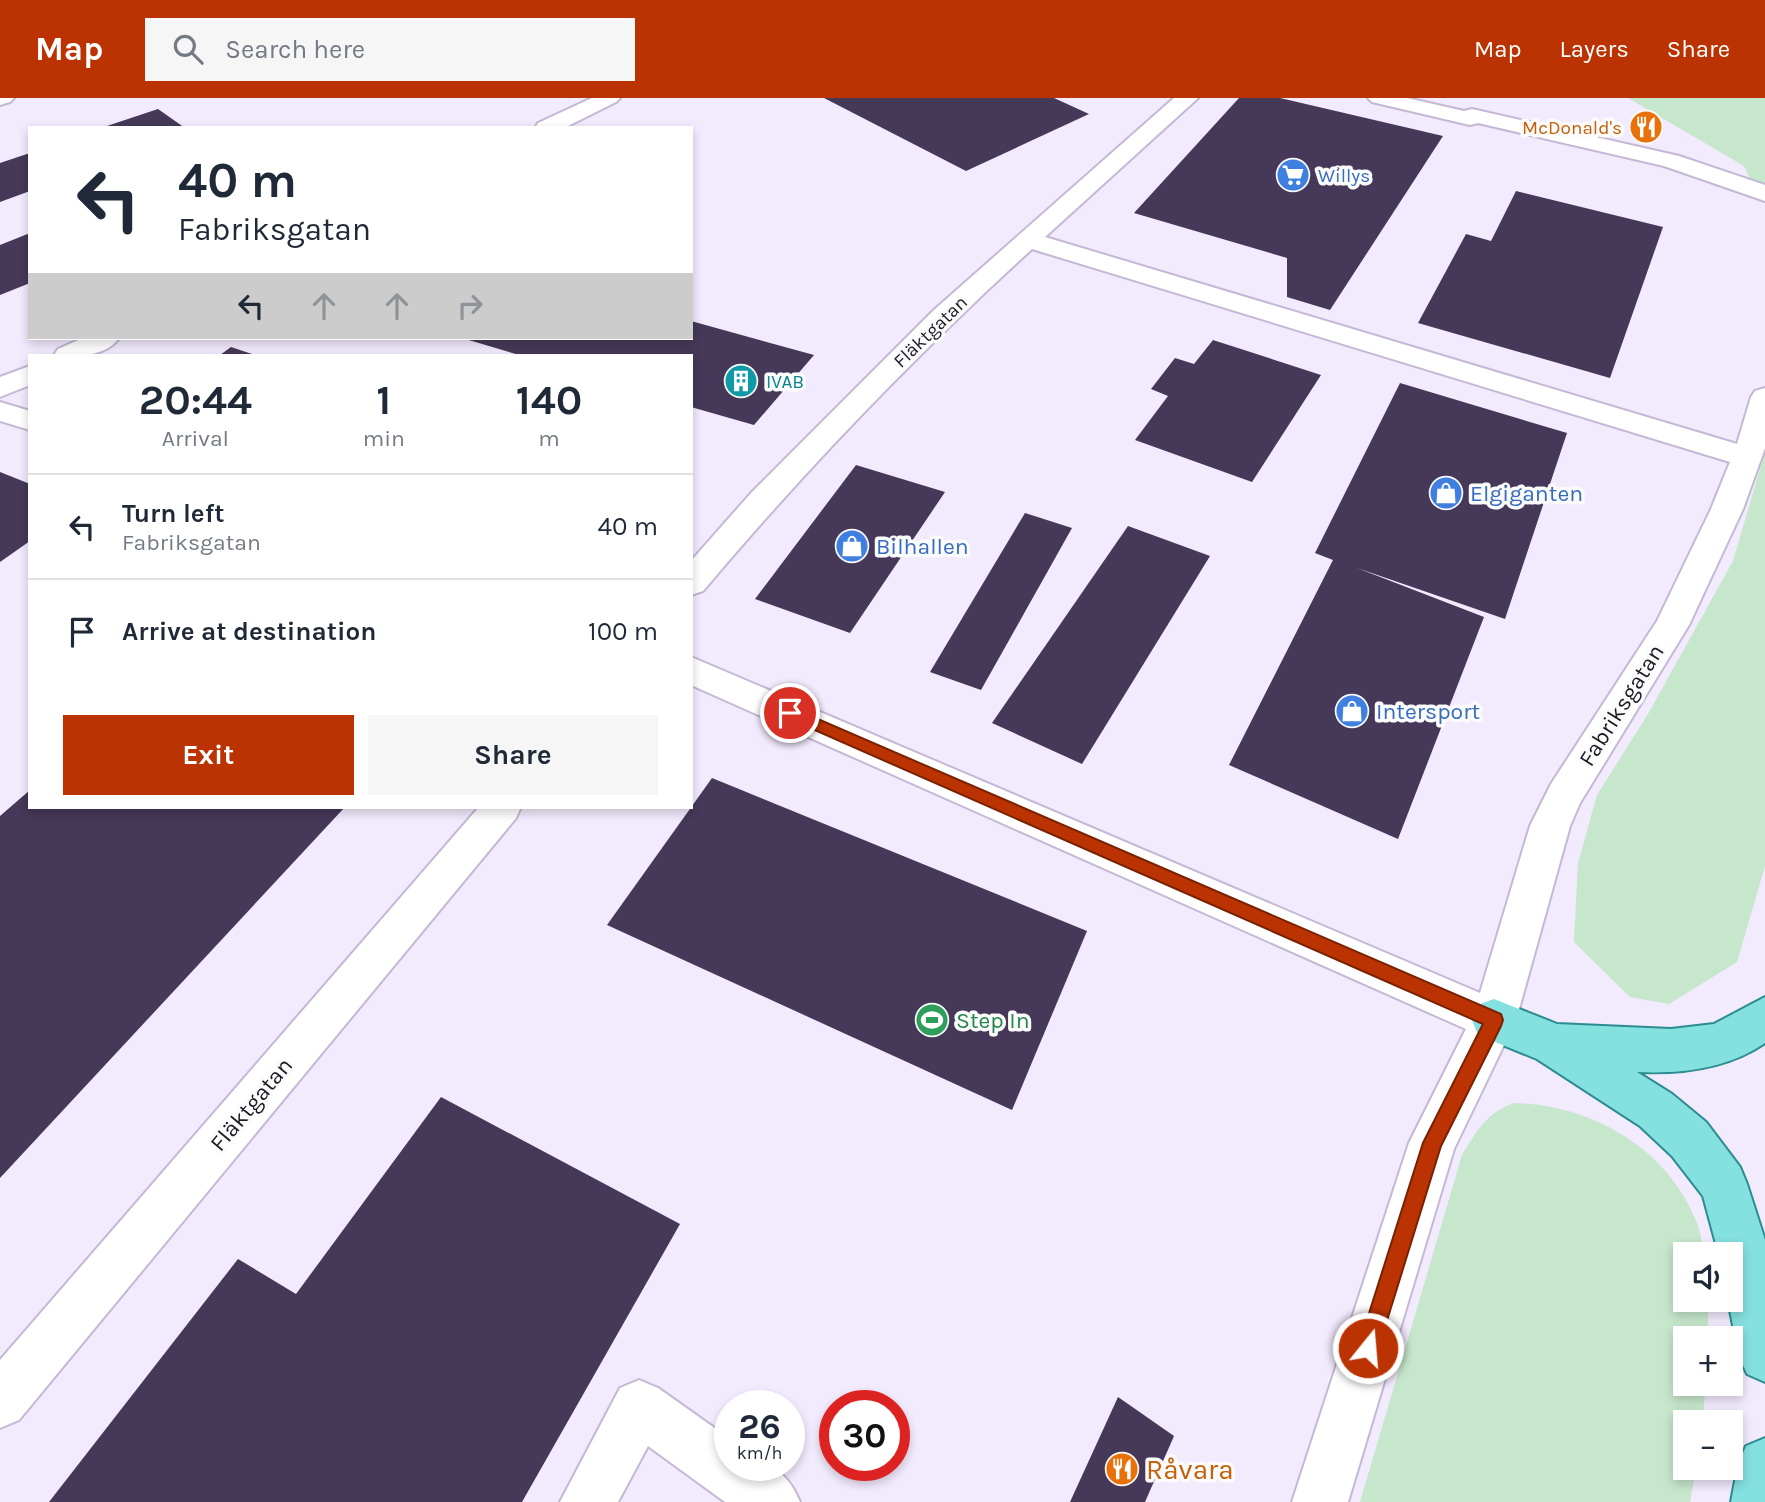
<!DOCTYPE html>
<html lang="en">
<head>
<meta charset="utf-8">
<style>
  body { margin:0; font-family:Karla,sans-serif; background:#f6f6f7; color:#1f2937; height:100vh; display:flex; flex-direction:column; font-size:26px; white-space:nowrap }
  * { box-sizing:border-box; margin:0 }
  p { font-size:23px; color:#747a83 }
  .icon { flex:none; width:38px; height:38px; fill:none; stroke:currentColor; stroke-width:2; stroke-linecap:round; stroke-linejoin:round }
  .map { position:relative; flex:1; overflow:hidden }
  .drawer { position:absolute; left:28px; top:256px; width:665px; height:455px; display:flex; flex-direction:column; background:#fff; border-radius:0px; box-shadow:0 4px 10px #0003 }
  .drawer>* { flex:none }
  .hud { position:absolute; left:28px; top:28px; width:665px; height:214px; border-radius:0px; box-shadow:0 4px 10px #0003; background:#fff; color:#1f2937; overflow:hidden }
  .fabs { position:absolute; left:1673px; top:1144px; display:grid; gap:14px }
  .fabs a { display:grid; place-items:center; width:70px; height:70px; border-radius:0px; background:#fff; box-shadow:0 4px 10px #0003; font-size:35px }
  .speed { position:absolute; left:714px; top:1292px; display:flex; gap:14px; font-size:35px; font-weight:700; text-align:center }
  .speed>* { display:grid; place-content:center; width:91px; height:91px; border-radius:50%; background:#fff; box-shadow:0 4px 10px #0003; line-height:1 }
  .speed small { font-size:18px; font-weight:400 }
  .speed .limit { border:10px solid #d22; background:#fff; color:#111 }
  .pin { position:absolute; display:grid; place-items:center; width:60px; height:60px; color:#fff; margin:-30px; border:4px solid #fff; border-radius:50%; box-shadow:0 2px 7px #0007 }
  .me { position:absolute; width:77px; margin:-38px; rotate:17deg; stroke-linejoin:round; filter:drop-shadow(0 0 5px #0008) }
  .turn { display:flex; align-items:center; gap:24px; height:147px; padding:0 35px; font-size:32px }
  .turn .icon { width:91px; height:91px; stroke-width:2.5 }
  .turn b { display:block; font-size:49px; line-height:60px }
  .lanes { display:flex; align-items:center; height:66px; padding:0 35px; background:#0003; justify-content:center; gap:35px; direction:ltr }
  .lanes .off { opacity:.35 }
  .eta { display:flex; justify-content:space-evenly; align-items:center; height:119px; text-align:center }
  .eta b { font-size:42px; font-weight:700; line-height:49px }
  .primary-button { display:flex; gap:14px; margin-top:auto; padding:14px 35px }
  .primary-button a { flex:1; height:80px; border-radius:0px; background:#bb3302; color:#fff; font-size:28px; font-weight:700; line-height:80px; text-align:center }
  .primary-button a+a { background:#f6f6f7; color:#1f2937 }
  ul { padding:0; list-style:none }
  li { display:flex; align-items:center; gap:21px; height:105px; padding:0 35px; border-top:2px solid #e0e1e3 }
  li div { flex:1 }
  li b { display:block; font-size:26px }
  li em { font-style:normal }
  header { display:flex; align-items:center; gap:42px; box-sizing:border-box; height:98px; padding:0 35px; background:#bb3302; color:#fff }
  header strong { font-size:33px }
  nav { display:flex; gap:38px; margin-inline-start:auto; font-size:24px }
  .search { width:490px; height:63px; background:#f6f6f7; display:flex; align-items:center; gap:18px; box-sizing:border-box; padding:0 24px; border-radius:0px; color:#747a83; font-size:26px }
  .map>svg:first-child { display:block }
</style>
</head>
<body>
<header>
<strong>Map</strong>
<div class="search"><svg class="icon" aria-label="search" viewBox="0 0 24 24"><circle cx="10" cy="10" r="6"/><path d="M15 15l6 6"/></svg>Search here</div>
<nav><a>Map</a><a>Layers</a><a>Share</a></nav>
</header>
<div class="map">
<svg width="1765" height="1404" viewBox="0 0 1765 1404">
  <rect width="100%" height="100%" fill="#f2eafd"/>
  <g fill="#c6e7cc">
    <polygon points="1628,0 1765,0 1765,87 1750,81 1744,68"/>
    <polygon points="1765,354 1765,768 1737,864 1669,906 1630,899 1574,844 1578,765 1597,697 1648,616 1733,463"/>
    <path d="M 1514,1005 C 1591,1006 1669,1051 1697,1125 C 1701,1135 1702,1146 1704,1157 L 1685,1157 L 1685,1202 L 1708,1202 L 1708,1241 L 1685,1241 L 1685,1286 L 1706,1286 L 1702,1325 L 1685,1325 L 1685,1370 L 1696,1370 L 1690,1404 L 1360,1404 L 1462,1057 C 1476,1034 1487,1014 1514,1005 Z"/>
  </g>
  <g fill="#463858">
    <polygon points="824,0 1054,0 1089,16 966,73"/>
    <polygon points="1239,0 1280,0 1443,38 1330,212 1287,199 1287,160 1134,115"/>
    <polygon points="158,11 185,30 104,30 104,29"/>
    <polygon points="30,55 30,93 0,104 0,65"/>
    <polygon points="1516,93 1663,129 1610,280 1418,225 1466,136 1491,143"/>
    <polygon points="30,135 30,185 0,197 0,147"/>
    <polygon points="691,223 814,257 754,327 691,309 691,257 519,257 462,240 691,240"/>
    <polygon points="1213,242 1321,277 1252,384 1135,342 1168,298 1151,291 1175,260 1194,266"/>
    <polygon points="231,249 255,257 220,257"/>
    <polygon points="1400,285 1567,335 1505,521 1357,470 1484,519 1398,741 1229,667 1333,462 1315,455"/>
    <polygon points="856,367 945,394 850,535 755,501"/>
    <polygon points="0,374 30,386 30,443 0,464"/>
    <polygon points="1025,415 1072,430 981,592 930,574"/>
    <polygon points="1128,428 1210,458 1082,666 992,625"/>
    <polygon points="712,680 1087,833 1012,1012 607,827"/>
    <polygon points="30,692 30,709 345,709 0,1080 0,718"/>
    <polygon points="441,999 680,1126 522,1404 49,1404 238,1161 296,1196"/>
    <polygon points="1118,1299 1174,1338 1145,1404 1070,1404"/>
  </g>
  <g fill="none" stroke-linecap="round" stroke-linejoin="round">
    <defs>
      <g id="minor">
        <polygon points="0,0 14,0 10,4 0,7"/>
        <polygon points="592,0 620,0 616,4 564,30 535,30 538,25"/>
        <path d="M 1174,0 L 1198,0 L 1045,139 L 1737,346 L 1751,299 L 1755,293 L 1765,290 L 1765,350 L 1743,411 L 1689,527 L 1580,705 L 1570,728 L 1516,922 L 1454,1051 L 1348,1404 L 1292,1404 L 1409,1045 L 1466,931 L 691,587 L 691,559 L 1480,895 L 1530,728 L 1551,686 L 1657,523 L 1711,411 L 1730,364 L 1032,151 C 915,258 805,372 703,493 L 691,497 L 691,463 L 752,394 L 934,212 Z"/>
        <polygon points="1368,0 1407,0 1464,13 1472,11 1679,58 1765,87 1765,103 1664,68 1478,25 1470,27 1372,4"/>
        <path d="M 83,240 L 119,240 C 105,260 75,258 54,257 L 58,251 Z"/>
        <polygon points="30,268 30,287 0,299 0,279"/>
        <polygon points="0,304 30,313 30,332 0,323"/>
        <polygon points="479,709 521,709 516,720 19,1322 0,1330 0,1262"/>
        <path d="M 639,1282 L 658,1290 L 730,1341 L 730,1367 C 767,1367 784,1366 800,1404 L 725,1404 L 648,1348 L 618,1404 L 560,1404 L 620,1290 Z"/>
      </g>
      <g id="major">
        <path d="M 1765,899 L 1765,945 C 1727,971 1681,976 1637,974 L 1672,996 L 1706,1024 L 1740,1069 L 1747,1086 L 1765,1142 L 1765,1284 L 1747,1276 L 1739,1258 L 1728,1202 L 1731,1202 L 1731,1157 L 1719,1157 L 1703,1098 L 1672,1058 L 1640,1028 L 1537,961 L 1478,937 L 1472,922 L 1478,907 L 1494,901 L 1557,926 L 1671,931 L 1714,926 Z"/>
        <polygon points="1765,1340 1765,1404 1731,1404 1738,1367 1746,1348"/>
      </g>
    </defs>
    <use href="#minor" stroke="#c4b8d5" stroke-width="4"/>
    <use href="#major" stroke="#2b8d91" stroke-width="4"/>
    <use href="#minor" fill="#fff" fill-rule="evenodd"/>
    <use href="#major" fill="#85e0e0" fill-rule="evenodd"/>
  </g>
  <polygon fill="#bb3302" stroke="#7a2101" stroke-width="2" points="790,609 1501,916 1503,922 1501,928 1441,1048 1376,1258 1368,1261 1361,1258 1358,1250 1423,1045 1483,926 785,619 783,615"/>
  <defs>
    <symbol id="restaurant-disc" viewBox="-11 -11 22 22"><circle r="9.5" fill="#e8710a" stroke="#fbfbfb"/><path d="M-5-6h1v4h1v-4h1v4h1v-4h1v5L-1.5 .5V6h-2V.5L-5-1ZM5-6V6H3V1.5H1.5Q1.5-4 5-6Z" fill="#fff"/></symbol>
    <symbol id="supermarket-disc" viewBox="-11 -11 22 22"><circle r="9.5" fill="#3f7fe0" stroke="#fbfbfb"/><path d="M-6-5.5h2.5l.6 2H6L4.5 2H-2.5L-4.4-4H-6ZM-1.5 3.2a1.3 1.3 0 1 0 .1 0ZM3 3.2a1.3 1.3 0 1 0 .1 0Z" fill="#fff"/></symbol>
    <symbol id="building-disc" viewBox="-11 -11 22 22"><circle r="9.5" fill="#0f9aa8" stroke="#fbfbfb"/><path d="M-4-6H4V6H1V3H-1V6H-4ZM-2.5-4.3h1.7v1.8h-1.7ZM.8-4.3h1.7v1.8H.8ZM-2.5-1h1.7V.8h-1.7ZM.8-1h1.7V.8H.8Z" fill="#fff"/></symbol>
    <symbol id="shop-disc" viewBox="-11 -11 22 22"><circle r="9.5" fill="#3f7fe0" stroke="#fbfbfb"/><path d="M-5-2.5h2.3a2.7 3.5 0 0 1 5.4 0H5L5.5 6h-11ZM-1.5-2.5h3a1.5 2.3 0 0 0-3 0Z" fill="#fff"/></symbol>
    <symbol id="stadium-disc" viewBox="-11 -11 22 22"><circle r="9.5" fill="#2e9e5b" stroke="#fbfbfb"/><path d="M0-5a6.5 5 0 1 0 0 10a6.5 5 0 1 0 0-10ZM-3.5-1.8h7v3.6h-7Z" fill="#fff"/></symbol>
  </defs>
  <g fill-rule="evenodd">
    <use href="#restaurant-disc" x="1627" y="10" width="38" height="38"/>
    <use href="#supermarket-disc" x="1274" y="58" width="38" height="38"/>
    <use href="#building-disc" x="722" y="264" width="38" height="38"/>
    <use href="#shop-disc" x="1427" y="376" width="38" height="38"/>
    <use href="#shop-disc" x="833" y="429" width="38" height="38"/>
    <use href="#shop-disc" x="1333" y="594" width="38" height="38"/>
    <use href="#stadium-disc" x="913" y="903" width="38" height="38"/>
    <use href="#restaurant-disc" x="1103" y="1352" width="38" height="38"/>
  </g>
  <g text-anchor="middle" stroke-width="7" stroke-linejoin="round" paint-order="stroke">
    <g font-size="19" fill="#c56008" stroke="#fbfbfb" text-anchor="end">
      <text x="1622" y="36">McDonald's</text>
    </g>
    <g font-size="19" fill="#366cbe" stroke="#fbfbfb" text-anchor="start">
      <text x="1318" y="84">Willys</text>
    </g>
    <g font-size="19" fill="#1d1923" stroke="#fbfbfb">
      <text transform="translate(930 233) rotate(-44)" y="7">Fläktgatan</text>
    </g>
    <g font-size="19" fill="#0d838f" stroke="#fbfbfb" text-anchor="start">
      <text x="766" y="290">IVAB</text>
    </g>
    <g font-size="23" fill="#366cbe" stroke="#fbfbfb" text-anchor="start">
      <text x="1470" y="403">Elgiganten</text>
      <text x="876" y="456">Bilhallen</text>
      <text x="1376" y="621">Intersport</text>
    </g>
    <g font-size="23" fill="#1d1923" stroke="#fbfbfb">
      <text transform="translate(1621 607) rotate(-58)" y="8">Fabriksgatan</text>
      <text transform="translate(251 1006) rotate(-50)" y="8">Fläktgatan</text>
    </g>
    <g font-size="23" fill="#27864d" stroke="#fbfbfb" text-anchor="start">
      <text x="956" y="930">Step In</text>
    </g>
    <g font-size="28" fill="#c56008" stroke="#fbfbfb" text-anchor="start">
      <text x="1146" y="1381">Råvara</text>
    </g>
  </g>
</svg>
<div class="fabs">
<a><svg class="icon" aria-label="sound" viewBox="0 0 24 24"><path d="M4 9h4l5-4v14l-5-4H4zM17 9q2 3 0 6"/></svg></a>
<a>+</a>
<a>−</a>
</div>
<div class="speed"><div>26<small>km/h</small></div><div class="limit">30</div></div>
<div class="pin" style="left:790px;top:615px;background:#d93025"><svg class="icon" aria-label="arrive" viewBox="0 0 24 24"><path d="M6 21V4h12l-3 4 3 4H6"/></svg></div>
<svg class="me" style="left:1368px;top:1250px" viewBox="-20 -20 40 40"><circle r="17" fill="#bb3302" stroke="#fff" stroke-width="3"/><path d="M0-11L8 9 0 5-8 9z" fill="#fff"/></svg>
<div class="hud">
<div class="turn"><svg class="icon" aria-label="left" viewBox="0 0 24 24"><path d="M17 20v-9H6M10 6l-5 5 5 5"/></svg><div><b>40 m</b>Fabriksgatan</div></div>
<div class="lanes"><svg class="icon" aria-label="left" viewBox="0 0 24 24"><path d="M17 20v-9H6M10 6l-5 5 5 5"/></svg><svg class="icon off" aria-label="ahead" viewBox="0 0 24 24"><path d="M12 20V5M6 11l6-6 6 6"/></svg><svg class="icon off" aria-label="ahead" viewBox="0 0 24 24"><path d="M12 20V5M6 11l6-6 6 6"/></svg><svg class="icon off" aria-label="right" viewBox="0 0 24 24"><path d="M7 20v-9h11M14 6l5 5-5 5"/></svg></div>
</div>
<section class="drawer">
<div class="eta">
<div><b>20:44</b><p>Arrival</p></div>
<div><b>1</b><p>min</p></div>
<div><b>140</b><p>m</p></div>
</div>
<ul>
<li><svg class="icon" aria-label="left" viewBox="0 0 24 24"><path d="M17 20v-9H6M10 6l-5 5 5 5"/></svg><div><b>Turn left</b><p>Fabriksgatan</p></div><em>40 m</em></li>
<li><svg class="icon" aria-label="arrive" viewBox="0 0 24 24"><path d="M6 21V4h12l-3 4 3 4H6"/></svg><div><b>Arrive at destination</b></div><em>100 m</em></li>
</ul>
<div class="primary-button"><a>Exit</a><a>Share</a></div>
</section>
</div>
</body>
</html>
